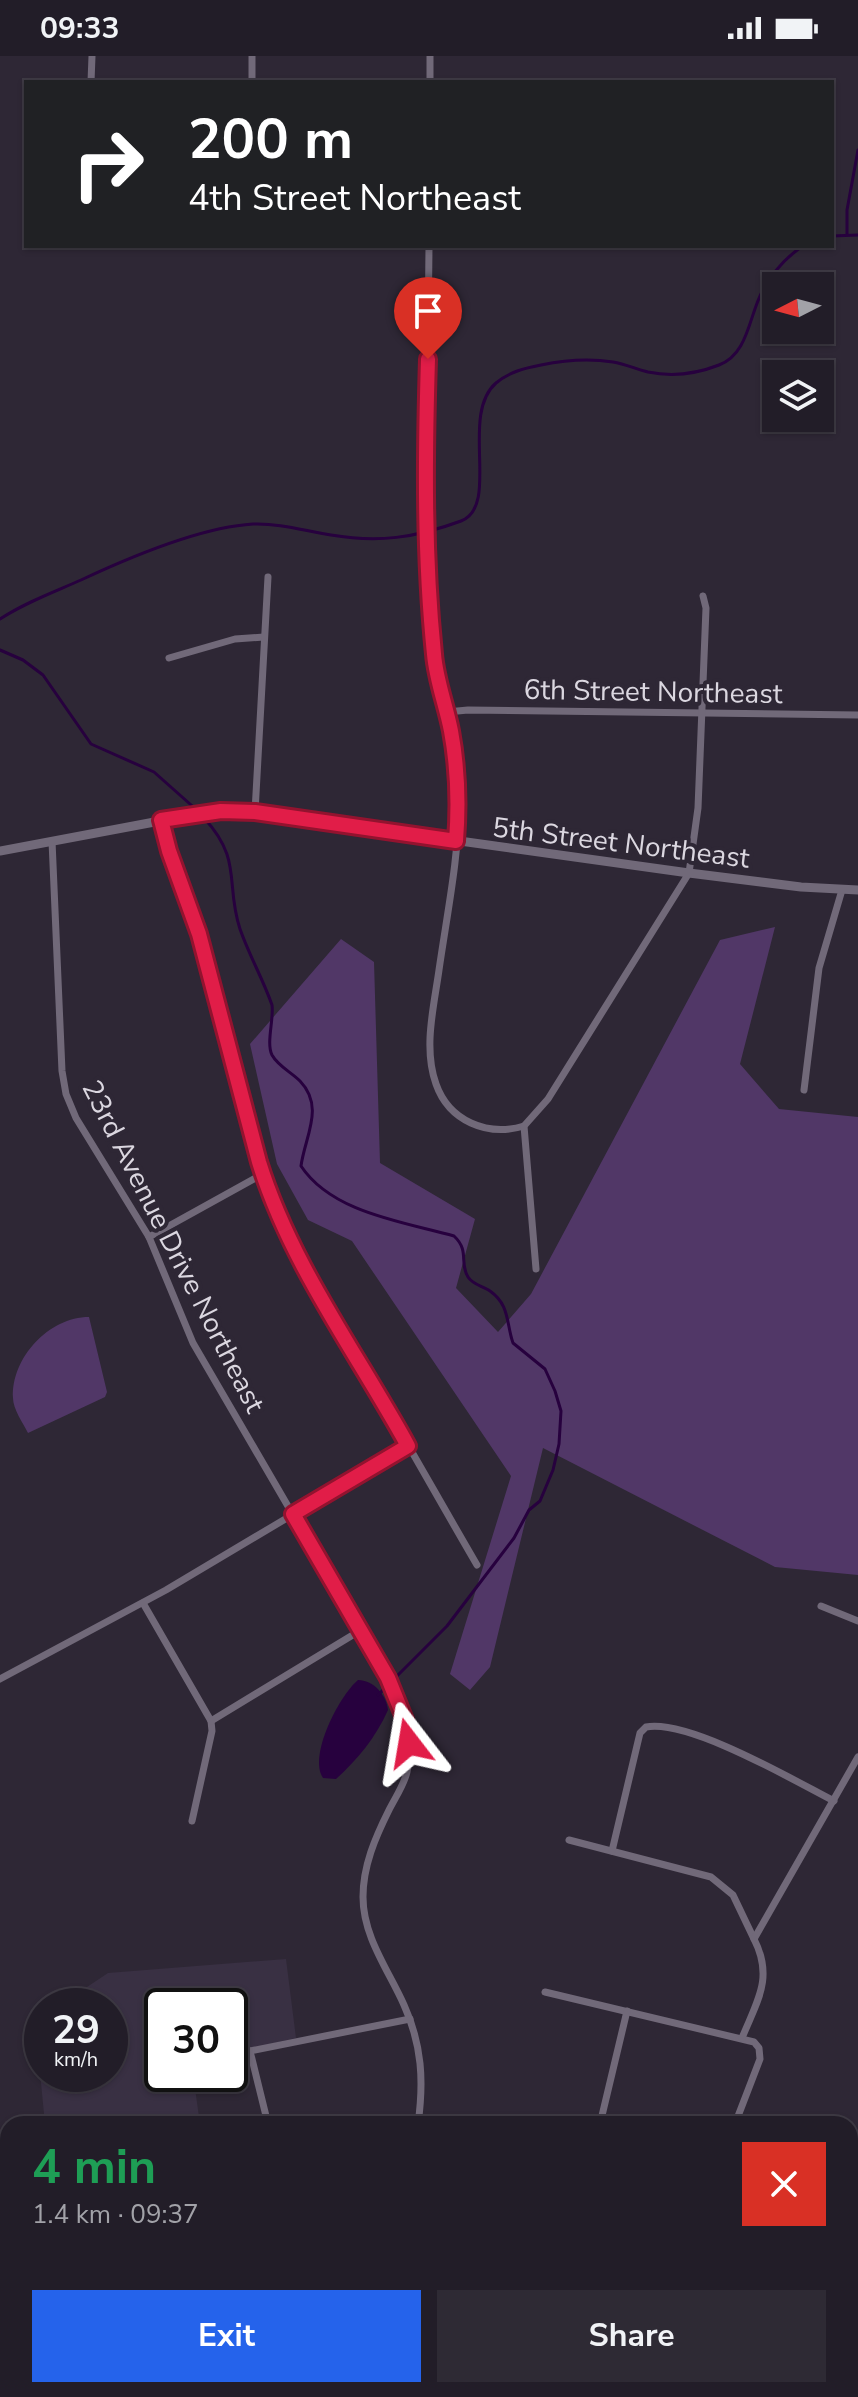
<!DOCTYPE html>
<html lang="en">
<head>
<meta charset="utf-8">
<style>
  body { margin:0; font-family:"Nunito Sans",sans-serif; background:#2e2a34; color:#f1f3f6; height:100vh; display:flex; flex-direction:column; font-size:30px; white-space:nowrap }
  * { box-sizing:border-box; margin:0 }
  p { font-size:26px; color:#a2a2a8 }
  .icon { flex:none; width:44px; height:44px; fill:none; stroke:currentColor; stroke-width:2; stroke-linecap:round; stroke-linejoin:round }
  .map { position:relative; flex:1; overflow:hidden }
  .details { position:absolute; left:0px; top:2060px; width:858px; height:282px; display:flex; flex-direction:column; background:#221d28; border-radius:24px 24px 0 0; box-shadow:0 2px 6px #0004,0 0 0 2px #3f3b45 }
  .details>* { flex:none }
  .hud { position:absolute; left:24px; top:24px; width:810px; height:168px; border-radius:0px; box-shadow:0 2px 6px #0004,0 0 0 2px #3f3b45; background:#202124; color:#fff; overflow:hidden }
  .needle { width:52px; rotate:264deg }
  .tools { position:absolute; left:762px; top:216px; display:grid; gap:16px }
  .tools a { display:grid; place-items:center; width:72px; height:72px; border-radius:0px; background:#221d28; box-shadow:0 2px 6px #0004,0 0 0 2px #3f3b45; font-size:40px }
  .speed { position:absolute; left:24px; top:1932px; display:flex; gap:16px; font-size:40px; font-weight:700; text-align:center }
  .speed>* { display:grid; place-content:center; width:104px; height:104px; border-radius:50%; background:#221d28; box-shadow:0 2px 6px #0004,0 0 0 2px #3f3b45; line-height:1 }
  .speed small { font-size:20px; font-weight:400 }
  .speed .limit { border:4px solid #111; border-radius:12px; background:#fff; color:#111 }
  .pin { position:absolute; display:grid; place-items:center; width:68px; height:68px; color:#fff; margin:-82px -34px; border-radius:50% 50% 50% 0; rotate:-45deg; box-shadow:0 0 8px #0007 }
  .pin .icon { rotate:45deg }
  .me { position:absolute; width:88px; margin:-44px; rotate:346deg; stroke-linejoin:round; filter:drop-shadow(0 0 6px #0008) }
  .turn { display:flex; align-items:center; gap:28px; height:168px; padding:0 32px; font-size:36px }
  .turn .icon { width:104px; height:104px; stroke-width:2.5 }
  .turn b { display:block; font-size:56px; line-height:68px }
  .round { display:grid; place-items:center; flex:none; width:84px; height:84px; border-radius:0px; background:#2e2a34 }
  .summary { display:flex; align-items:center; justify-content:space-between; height:136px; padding:0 32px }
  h1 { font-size:48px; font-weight:700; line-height:60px; color:#1e9e55 }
  .primary-button { display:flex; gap:16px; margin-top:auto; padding:16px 32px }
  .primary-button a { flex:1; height:92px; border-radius:0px; background:#2563eb; color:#fff; font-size:32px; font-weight:700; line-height:92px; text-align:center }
  .primary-button a+a { background:#2e2a34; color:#f1f3f6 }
  .status { display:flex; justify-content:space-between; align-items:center; height:56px; padding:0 40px; background:#221d28; direction:ltr }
  .status svg { height:22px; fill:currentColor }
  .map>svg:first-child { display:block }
</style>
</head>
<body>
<div class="status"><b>09:33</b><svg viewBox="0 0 49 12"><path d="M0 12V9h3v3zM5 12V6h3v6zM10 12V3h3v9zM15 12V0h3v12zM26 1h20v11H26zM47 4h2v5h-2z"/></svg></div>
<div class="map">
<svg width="858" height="2341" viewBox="0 0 858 2341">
  <rect width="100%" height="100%" fill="#2e2735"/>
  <polygon fill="#393043" points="286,1903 296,1982 244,1994 245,2005 230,2005 230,1950 162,1950 162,2018 193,2018 200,2068 45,2068 38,1996 42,1990 42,2018 110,2018 110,1950 72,1950 87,1931 108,1917"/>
  <g fill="#513767">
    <polygon points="775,871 740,1008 779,1053 858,1061 858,1519 775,1511 543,1392 490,1611 470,1634 450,1618 511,1420 352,1185 308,1164 277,1108 250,988 341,883 374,906 380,1107 475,1163 456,1232 498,1276 531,1238 720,884"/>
    <path d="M 89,1261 L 107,1336 L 105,1341 L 28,1377 C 23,1367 13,1353 13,1342 C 11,1302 49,1261 89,1261 Z"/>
  </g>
  <path fill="#27013e" d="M 358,1624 C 373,1624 386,1638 388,1654 C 376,1681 358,1703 336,1723 L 323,1722 C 308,1700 339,1640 358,1624 Z"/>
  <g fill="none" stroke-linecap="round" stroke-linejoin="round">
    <g stroke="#27013e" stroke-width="3">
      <polyline points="847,178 847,154 858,94"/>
      <polyline points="832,180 858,179"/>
      <path d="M 0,563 C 26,546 54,536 81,524 C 128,502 202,471 253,468 C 280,467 305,475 331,479 C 378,487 415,482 461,465 C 501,450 459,359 496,327 C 509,316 525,312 541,309 C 565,304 588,302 613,306 C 625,308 636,313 648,316 C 672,321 696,318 719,309 C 749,298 749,258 763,234 C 773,216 786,201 803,190"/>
      <polyline points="0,594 23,604 43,619 91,688 154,716 199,756"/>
      <path d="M 204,762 C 243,804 225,828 240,873 C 249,899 263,923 272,949 C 274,963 266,987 272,999 C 278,1010 291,1016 300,1025 C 325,1051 305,1080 301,1110 C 332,1157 404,1166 454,1180 C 470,1195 459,1207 468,1221 C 473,1229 483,1230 490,1235 C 510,1249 506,1267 513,1287 L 545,1313 L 555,1335 L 561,1355 L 559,1388 L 553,1414 L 540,1445 L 529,1454 L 514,1482 L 447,1570 L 378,1639"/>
    </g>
    <g stroke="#716979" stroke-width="7">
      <polyline points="91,26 92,0"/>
      <polyline points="252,26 252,0"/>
      <polyline points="430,26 430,0"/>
      <path d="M 429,190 C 428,317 423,445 431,572 C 435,631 459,686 459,745 C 459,801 447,858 439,914 C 434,950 423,992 436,1028 C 449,1065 487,1081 524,1070"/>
      <polyline points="169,602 235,583 264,581"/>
      <polyline points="447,656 468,654 858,659"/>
      <polyline points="255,756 268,521"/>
      <path d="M 161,764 L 169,795 L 199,878 L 259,1106 C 284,1186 330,1258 373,1329 C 408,1388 442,1449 477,1509"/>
      <path d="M 52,785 L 62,1015 L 66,1038 L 76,1062 L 149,1181 L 193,1287 L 388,1622 C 401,1651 415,1683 407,1716 C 404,1729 395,1742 389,1754 C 375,1782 363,1810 363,1841 C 363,1881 389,1915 404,1949 C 422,1989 424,2025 418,2068"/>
      <polyline points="804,1034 819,912 842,834"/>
      <polyline points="149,1181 263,1118"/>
      <polyline points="536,1213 524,1070 548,1043 689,817 698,752 706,552 703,540"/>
      <polyline points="143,1547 211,1665 212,1675 192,1765"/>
      <polyline points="821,1550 858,1565"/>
      <polyline points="0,1623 166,1534 408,1390"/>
      <polyline points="211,1665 361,1574"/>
      <polyline points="569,1784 711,1821 733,1839 754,1883"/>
      <path d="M 612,1795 L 640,1677 L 646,1671 C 689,1663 793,1724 834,1745"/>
      <polyline points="545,1936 754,1986 759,1992 760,2003 735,2068"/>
      <path d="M 742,1982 C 757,1945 774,1922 754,1883 L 858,1701"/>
      <polyline points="250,1995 268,2068"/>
      <polyline points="230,1997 250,1995 410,1963"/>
      <polyline points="600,2068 627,1955"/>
      <polyline points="850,2114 858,2090"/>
      <polyline points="3,2341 8,2317"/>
      <polyline points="447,2341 450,2334"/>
      <polyline points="856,2341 858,2334"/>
    </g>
    <g stroke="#716979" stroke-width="9">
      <polyline points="0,795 197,758 244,755 689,817 801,831 858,834"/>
      <polyline points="648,2341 652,2334"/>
    </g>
    <g stroke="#a584c3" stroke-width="12">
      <polyline points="0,2177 8,2177"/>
      <polyline points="850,2313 858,2316"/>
    </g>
  </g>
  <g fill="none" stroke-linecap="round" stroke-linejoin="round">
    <defs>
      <path id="route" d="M 409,1687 L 405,1664 L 388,1622 L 293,1458 L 408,1390 C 357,1297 291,1209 259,1106 L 199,878 L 169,795 L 161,764 L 221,755 L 255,756 L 456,785 C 459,747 458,713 451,675 C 446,649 436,624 434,598 C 424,500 425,401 428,303"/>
    </defs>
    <use href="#route" stroke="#92132f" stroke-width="20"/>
    <use href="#route" stroke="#e11d48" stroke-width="14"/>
  </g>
  <g text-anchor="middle" stroke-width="8" stroke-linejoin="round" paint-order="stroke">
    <g font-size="28" fill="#dbd7e0" stroke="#2e2735">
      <text transform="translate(653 635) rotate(1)" y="10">6th Street Northeast</text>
      <text transform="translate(621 786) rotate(7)" y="10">5th Street Northeast</text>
      <text transform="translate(174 1190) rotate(63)" y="10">23rd Avenue Drive Northeast</text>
    </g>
  </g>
</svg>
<div class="tools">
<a><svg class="needle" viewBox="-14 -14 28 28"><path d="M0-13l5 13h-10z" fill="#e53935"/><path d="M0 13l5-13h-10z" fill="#a2a2a8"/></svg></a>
<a><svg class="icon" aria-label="layers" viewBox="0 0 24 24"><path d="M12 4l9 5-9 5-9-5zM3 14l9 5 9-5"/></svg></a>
</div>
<div class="speed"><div>29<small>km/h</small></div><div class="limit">30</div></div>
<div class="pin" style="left:428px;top:303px;background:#d93025"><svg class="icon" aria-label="arrive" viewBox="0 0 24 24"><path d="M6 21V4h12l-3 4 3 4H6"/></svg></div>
<svg class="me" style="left:409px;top:1687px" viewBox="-20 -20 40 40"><path d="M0-17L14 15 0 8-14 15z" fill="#e11d48" stroke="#fff" stroke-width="4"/></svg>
<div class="hud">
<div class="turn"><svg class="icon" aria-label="right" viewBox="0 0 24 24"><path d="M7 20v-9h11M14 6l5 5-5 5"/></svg><div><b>200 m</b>4th Street Northeast</div></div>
</div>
<section class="details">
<div class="summary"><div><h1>4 min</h1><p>1.4 km · 09:37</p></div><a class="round" style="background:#d93025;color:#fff"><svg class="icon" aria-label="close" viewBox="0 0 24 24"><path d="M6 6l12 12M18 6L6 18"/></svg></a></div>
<div class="primary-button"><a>Exit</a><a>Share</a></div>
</section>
</div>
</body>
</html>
